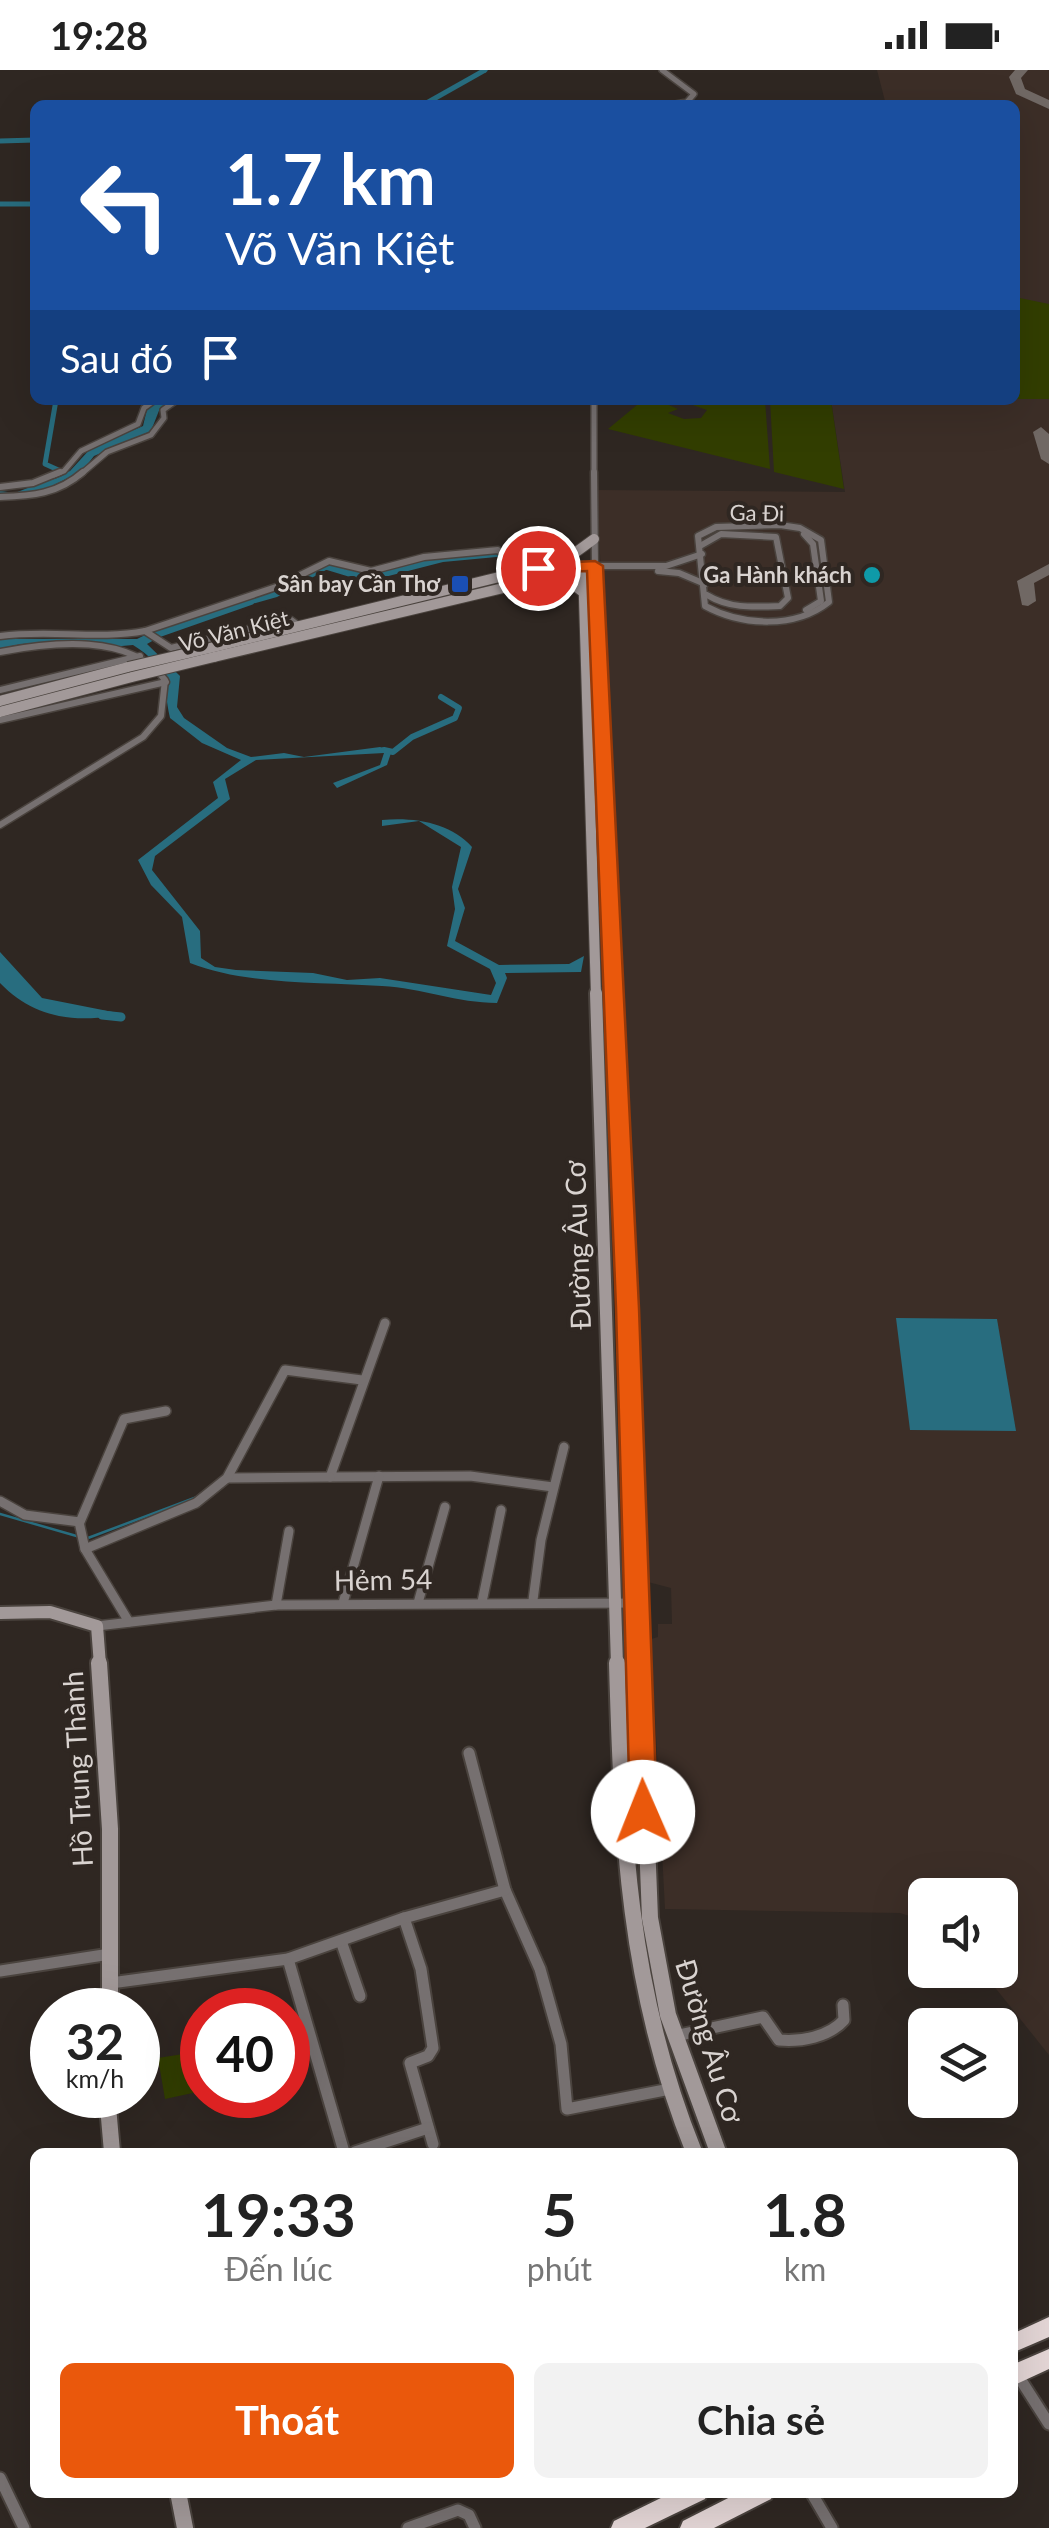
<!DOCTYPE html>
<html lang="vi">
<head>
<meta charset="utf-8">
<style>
  body { margin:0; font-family:Lato,sans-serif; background:#f2f2f2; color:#222; height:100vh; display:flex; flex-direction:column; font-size:38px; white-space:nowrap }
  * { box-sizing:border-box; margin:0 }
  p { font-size:32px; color:#767676 }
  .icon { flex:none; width:55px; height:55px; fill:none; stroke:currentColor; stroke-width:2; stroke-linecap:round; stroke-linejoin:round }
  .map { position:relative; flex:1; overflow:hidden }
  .details { position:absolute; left:30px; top:2078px; width:988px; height:350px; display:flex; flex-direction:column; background:#fff; border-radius:15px; box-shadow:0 10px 40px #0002 }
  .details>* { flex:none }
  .banner { position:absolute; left:30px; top:30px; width:990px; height:305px; border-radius:15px; box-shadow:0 10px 40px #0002; background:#1a4fa0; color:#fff; overflow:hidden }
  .controls { position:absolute; left:908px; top:1808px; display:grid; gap:20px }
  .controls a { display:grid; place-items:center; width:110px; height:110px; border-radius:15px; background:#fff; box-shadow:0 10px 40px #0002; font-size:50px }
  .speed { position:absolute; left:30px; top:1918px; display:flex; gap:20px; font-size:50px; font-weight:700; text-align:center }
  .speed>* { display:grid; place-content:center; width:130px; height:130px; border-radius:50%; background:#fff; box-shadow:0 10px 40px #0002; line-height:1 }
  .speed small { font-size:25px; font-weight:400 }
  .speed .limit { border:15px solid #d22; background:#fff; color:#111 }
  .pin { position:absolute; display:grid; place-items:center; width:85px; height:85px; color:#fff; margin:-42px; border:5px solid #fff; border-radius:50%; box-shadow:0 2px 10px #0007 }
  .me { position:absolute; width:110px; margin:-55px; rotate:359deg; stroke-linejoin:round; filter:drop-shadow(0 0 8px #0008) }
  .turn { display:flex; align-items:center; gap:35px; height:210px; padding:0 30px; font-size:45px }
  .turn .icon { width:130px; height:130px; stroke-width:2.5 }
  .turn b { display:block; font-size:70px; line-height:85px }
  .then { display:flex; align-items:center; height:95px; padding:0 30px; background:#0003; gap:20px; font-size:38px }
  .eta { display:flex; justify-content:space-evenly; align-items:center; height:170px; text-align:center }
  .eta b { font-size:60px; font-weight:700; line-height:70px }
  .cta { display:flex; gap:20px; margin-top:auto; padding:20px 30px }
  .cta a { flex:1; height:115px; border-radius:15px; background:#ea580c; color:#fff; font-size:40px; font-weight:700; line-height:115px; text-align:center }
  .cta a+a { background:#f2f2f2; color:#222 }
  .status { display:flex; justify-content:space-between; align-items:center; height:70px; padding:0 50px; background:#fff; direction:ltr }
  .status svg { height:28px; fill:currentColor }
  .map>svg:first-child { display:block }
</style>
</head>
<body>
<div class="status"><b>19:28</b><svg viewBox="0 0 49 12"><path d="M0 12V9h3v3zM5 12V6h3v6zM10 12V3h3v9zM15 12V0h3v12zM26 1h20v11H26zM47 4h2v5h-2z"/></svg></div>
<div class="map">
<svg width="1049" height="2458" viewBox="0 0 1049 2458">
  <rect width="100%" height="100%" fill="#2f2722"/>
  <polygon fill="#3c2e27" points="877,0 1049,0 1049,1985 981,1900 1000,1900 1000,1825 925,1825 925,1851 900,1843 665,1839 651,1569 658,1567 658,1554 672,1554 671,1518 648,1512 597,420 845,422 831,330 1015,330 1015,35 886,35"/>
  <g fill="#323e00">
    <polygon points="1015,227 1049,234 1049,329 1015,329"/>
    <polygon points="643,330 657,330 678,339 668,343 684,349 701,348 707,340 678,330 726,334 765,330 770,399 608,359"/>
    <polygon points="770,330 831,330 844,419 774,402"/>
    <polygon points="202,1981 202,2021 165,2029 158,1988"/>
  </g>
  <g fill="#286d7f">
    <polygon points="158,330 170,330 160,338 151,361 94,386 83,400 41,422 0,427 0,421 15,423 70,401 91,378 143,356 147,339"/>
    <path d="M 536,472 L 543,476 L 507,486 L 443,492 L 373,510 L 342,499 L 326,500 L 277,527 L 184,553 L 147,574 L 180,606 L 177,637 L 184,648 L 227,678 L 251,687 L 284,683 L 304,687 L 380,677 L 392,680 L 387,695 L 337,718 L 333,713 L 380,695 L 384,683 L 256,690 L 225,709 L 230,729 L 155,786 L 152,800 L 200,861 L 201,888 L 215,897 L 236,900 L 313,903 L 347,910 L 380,908 L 491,925 L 496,913 L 490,899 L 447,876 L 455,839 L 452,817 L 461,777 L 419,751 L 382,756 L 382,750 C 418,747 451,754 472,777 L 458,819 L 465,838 L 455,871 L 499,895 L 569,894 L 584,886 L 581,902 L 505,903 L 507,908 L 497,933 C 458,933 421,918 382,916 C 322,912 245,915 190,893 L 182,847 L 151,815 L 138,790 L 218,728 L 213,712 L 241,690 L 202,673 L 170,648 C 162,612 170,598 133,575 C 86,581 47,564 0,579 L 0,569 L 137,569 L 167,554 L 281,519 L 311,499 L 334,493 L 365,504 L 430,488 L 506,483 Z"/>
    <path d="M 0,882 L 42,928 L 123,944 C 75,954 34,948 0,913 Z"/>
    <polygon points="896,1248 997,1249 1016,1361 910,1360"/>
  </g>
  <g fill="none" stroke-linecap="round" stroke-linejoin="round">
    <g stroke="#286d7f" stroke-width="2.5">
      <polyline points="0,1444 80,1467"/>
      <polyline points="88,1468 197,1427"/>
    </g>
    <g stroke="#286d7f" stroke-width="5">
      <polyline points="423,35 485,0"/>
      <polyline points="0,71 35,70"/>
      <polyline points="0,134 35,134"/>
      <polyline points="56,330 45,394 65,403"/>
    </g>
    <g stroke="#286d7f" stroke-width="6">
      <polyline points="327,497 360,507 370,504"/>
      <polyline points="157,565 251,532"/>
      <polyline points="384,680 393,682 412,667 455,648 459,638 441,627"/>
    </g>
    <polyline stroke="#286d7f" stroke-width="9" points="102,945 121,947"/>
    <g fill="#706864" fill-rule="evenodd">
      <polygon points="1015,0 1028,0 1021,8 1025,19 1049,30 1049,39 1016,24 1009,7"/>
      <polygon points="1041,357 1049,364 1049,394 1041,389 1033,362"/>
      <polygon points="1049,494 1049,505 1034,513 1036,531 1028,536 1022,535 1017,511"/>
    </g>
    <defs>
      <g id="street-far3">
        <polyline points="662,0 694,24 687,32 670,35"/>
        <polyline points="594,330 594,405"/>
        <polyline points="54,405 64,401 81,381 138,354 144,338 155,330"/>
        <polyline points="80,405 107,382 151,365 164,348 163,340 177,330"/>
      </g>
      <g id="street-far2">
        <polyline points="594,402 595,496 666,496 702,484"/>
        <polyline points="0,417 33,413 60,402"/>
        <path d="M 0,427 C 32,426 58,424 83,402"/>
        <path d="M 780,455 L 800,458 L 821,470 L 829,532 C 795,559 742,556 705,536 L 698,466 L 716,457 Z"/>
        <polyline points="804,464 813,474 821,531 806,540"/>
        <path d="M 700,476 L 721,464 L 776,467 L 788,528 L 780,536 C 754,537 730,539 707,525"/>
        <polyline points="658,501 679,503 705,514"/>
        <polyline points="145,561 276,517 329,491 371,501 424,487 498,480 524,501"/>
        <path d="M 0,566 C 49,559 97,570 145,561 L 171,578 L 281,551 L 291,550 L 299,556"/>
        <path d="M 0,582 C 52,572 130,563 165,610 L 161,646 L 143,667 L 0,755"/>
        <polyline points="0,620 140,586"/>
        <polyline points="0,650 166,612"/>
      </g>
      <g id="street-far1">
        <polyline points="385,1253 330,1407 470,1406 553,1417"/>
        <polyline points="228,1408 330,1407"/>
        <polyline points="0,1431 25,1445 80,1452 124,1349 166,1341"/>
        <polyline points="79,1452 85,1479"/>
        <polyline points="533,1530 541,1470 564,1377"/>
        <polyline points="482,1532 501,1440"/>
        <polyline points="343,1533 379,1406"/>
        <polyline points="418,1533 445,1437"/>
        <polyline points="276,1535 289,1461"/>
        <polyline points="129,1552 85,1479 196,1433 227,1408 285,1300 362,1310"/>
        <polyline points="97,1556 276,1535 638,1533"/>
      </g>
      <g id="street">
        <polyline points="469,1683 505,1820 540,1899 561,1974 567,2039 670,2019"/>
        <polyline points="404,1848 421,1899 433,1978 428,1986 410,1993 433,2074"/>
        <polyline points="341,1871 360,1926"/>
        <polyline points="288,1889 344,2082"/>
        <polyline points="0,1901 110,1884"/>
        <polyline points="111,1913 288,1889 404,1848 505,1820"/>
        <path d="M 675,1966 L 763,1947 L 779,1970 C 801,1972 829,1967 844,1950 L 843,1935"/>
        <polyline points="355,2082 428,2058"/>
        <polyline points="1017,2304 1049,2354"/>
        <polyline points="0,2408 24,2458"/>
        <polyline points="811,2422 832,2458"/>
        <polyline points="408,2458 458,2440 469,2445 475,2458"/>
      </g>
      <g id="secondary-far2">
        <polyline points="544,495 572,485 594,469"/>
        <polyline points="583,496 596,925"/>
        <polyline points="546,507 571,513 583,522"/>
        <polyline points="210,578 524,501 595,496 612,925"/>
        <polyline points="214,587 553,506"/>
        <polyline points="0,631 128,597"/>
        <polyline points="0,642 132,607"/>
      </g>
      <g id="secondary-far1">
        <polyline points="596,923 617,1595"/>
        <polyline points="612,923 640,1595"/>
        <polyline points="0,1543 50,1542 97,1556 100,1595"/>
      </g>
      <g id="secondary">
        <polyline points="99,1593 110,1759 110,1940"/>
        <path d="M 617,1593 C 622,1766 628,1919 694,2082"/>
        <polyline points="640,1593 650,1848 668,1945 718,2082"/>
        <polyline points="107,2025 112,2082"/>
        <polyline points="178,2422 185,2458"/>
      </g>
      <g id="highway">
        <polygon points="1049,2247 1049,2267 1012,2283 1012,2264"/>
        <polygon points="1049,2279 1049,2299 1012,2316 1012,2295"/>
        <polygon points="673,2422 708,2422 705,2429 645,2458 611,2458 614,2451"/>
        <polygon points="740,2422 774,2422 771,2429 714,2458 680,2458 683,2451"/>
      </g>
    </defs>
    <use href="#street-far3" stroke="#4a433e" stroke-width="8"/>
    <use href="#street-far2" stroke="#4a433e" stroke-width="9"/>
    <use href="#street-far1" stroke="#4a433e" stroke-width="12"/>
    <use href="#street" stroke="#4a433e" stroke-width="15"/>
    <use href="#secondary-far2" stroke="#4a433e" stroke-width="12"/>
    <use href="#secondary-far1" stroke="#4a433e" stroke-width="16"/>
    <use href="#secondary" stroke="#4a433e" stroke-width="20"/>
    <use href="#highway" stroke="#4a433e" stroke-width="4"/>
    <use href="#street-far3" stroke="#767070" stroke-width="5"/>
    <use href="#street-far2" stroke="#767070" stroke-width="6"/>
    <use href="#street-far1" stroke="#767070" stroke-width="9"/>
    <use href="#street" stroke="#767070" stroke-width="11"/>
    <use href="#secondary-far2" stroke="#a29999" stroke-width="10"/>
    <use href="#secondary-far1" stroke="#a29999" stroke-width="12"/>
    <use href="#secondary" stroke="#a29999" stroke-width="16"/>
    <use href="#highway" fill="#e3d5d5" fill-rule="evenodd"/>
    <defs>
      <g id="secondary-bridge">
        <polyline points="128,597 210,578"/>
        <polyline points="132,607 214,587"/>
      </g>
    </defs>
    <use href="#secondary-bridge" stroke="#4a433e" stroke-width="12" stroke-linecap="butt"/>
    <use href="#secondary-bridge" stroke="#a29999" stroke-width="10"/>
  </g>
  <polygon fill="#ea580c" stroke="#983908" stroke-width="2.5" points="595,491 603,496 639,1238 657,1742 643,1753 630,1742 616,1238 587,501 538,503 529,498 538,494"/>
  <circle fill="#0f9aa8" stroke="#2f2722" stroke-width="4" cx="872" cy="505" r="10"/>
  <rect fill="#1a4fb4" stroke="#2f2722" stroke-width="4" x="450" y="504" width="20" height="20" rx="5"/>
  <g text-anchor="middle" stroke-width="8" stroke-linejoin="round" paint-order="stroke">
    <g font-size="22" fill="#d9d3d0" stroke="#2f2722">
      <text transform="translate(757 443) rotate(1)" y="8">Ga Đi</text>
      <text transform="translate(234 561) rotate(-14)" y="8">Võ Văn Kiệt</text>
    </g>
    <g font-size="22" font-weight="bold" fill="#d9d3d0" stroke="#2f2722" text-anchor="end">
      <text x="852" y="513">Ga Hành khách</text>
      <text x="440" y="522">Sân bay Cần Thơ</text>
    </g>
    <g font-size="28" fill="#d9d3d0" stroke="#2f2722">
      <text transform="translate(578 1175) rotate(-92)" y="10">Đường Âu Cơ</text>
      <text transform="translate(383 1510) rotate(-1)" y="10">Hẻm 54</text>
      <text transform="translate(78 1699) rotate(-93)" y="10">Hồ Trung Thành</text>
      <text transform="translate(709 1971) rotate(73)" y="10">Đường Âu Cơ</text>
    </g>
  </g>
</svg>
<div class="controls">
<a><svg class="icon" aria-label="sound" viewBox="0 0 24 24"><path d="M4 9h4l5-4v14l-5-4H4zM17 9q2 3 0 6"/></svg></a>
<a><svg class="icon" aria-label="layers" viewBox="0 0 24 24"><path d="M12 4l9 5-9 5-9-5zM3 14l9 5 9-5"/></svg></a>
</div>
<div class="speed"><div>32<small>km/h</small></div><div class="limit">40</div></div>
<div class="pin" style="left:538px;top:498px;background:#d93025"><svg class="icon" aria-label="arrive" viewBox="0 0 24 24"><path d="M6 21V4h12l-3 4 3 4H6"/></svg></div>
<svg class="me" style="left:643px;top:1742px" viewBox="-20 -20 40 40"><circle r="19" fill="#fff"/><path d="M0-13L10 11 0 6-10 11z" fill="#ea580c"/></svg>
<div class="banner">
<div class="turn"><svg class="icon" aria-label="left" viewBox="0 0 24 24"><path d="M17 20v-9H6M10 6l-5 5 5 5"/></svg><div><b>1.7 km</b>Võ Văn Kiệt</div></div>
<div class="then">Sau đó<svg class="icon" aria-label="arrive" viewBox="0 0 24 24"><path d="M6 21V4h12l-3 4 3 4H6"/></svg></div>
</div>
<section class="details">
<div class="eta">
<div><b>19:33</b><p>Đến lúc</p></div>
<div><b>5</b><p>phút</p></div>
<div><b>1.8</b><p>km</p></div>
</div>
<div class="cta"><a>Thoát</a><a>Chia sẻ</a></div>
</section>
</div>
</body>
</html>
